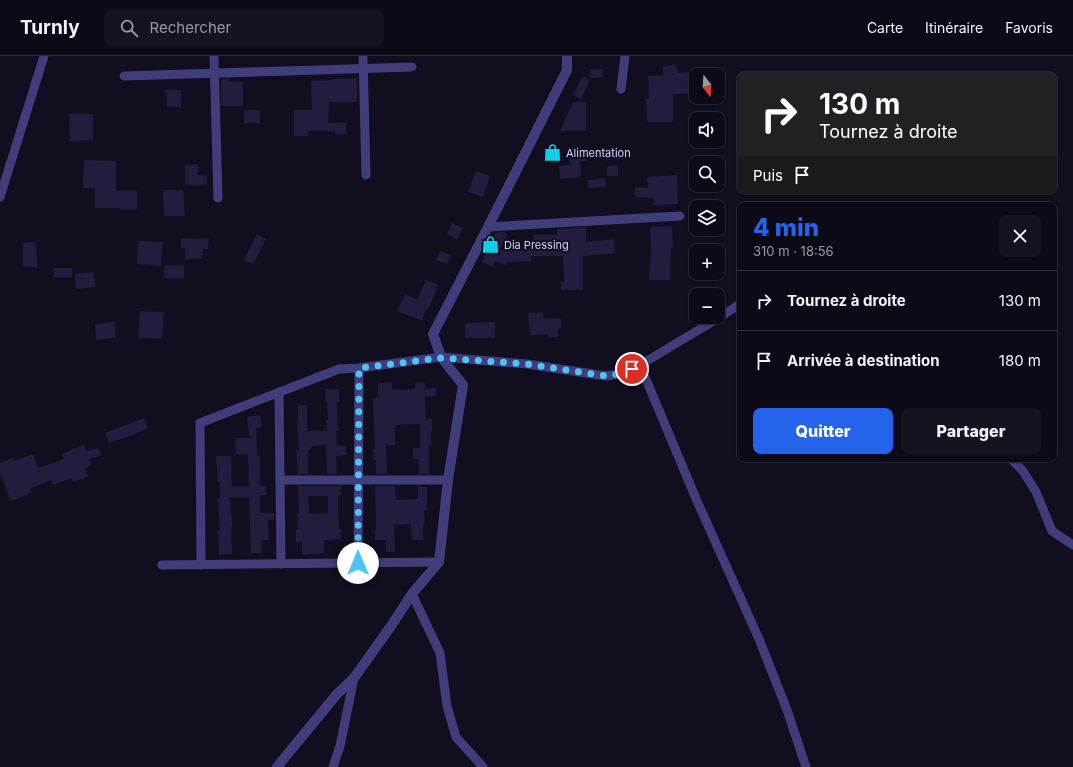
<!DOCTYPE html>
<html lang="fr">
<head>
<meta charset="utf-8">
<style>
  body { margin:0; font-family:Inter,sans-serif; background:#161320; color:#f1f3f6; height:100vh; display:flex; flex-direction:column; font-size:15px; white-space:nowrap }
  * { box-sizing:border-box; margin:0 }
  p { font-size:13px; color:#9a9aa1 }
  .icon { flex:none; width:22px; height:22px; fill:none; stroke:currentColor; stroke-width:2; stroke-linecap:round; stroke-linejoin:round }
  .map { position:relative; flex:1; overflow:hidden }
  .details { position:absolute; left:737px; top:146px; width:320px; height:260px; display:flex; flex-direction:column; background:#0d0a17; border-radius:8px; box-shadow:0 1px 3px #0004,0 0 0 1px #2d2b36 }
  .details>* { flex:none }
  .hud { position:absolute; left:737px; top:16px; width:320px; height:122px; border-radius:8px; box-shadow:0 1px 3px #0004,0 0 0 1px #2d2b36; background:#202124; color:#fff; overflow:hidden }
  .needle { width:26px; rotate:163deg }
  .fabs { position:absolute; left:689px; top:12px; display:grid; gap:8px }
  .fabs a { display:grid; place-items:center; width:36px; height:36px; border-radius:8px; background:#0d0a17; box-shadow:0 1px 3px #0004,0 0 0 1px #2d2b36; font-size:20px }
  .pin { position:absolute; display:grid; place-items:center; width:34px; height:34px; color:#fff; margin:-17px; border:2px solid #fff; border-radius:50%; box-shadow:0 1px 4px #0007 }
  .me { position:absolute; width:44px; margin:-22px; rotate:0deg; stroke-linejoin:round; filter:drop-shadow(0 0 3px #0008) }
  .turn { display:flex; align-items:center; gap:14px; height:84px; padding:0 16px; font-size:18px }
  .turn .icon { width:52px; height:52px; stroke-width:2.5 }
  .turn b { display:block; font-size:28px; line-height:34px }
  .then { display:flex; align-items:center; height:38px; padding:0 16px; background:#0003; gap:8px; font-size:15px }
  .round { display:grid; place-items:center; flex:none; width:42px; height:42px; border-radius:8px; background:#161320 }
  .summary { display:flex; align-items:center; justify-content:space-between; height:68px; padding:0 16px }
  h1 { font-size:24px; font-weight:800; line-height:30px; color:#2563eb }
  .primary-button { display:flex; gap:8px; margin-top:auto; padding:8px 16px }
  .primary-button a { flex:1; height:46px; border-radius:8px; background:#2563eb; color:#fff; font-size:16px; font-weight:800; line-height:46px; text-align:center }
  .primary-button a+a { background:#161320; color:#f1f3f6 }
  ul { padding:0; list-style:none }
  li { display:flex; align-items:center; gap:12px; height:60px; padding:0 16px; border-top:1px solid #2d2b36 }
  li div { flex:1 }
  li b { display:block; font-size:15px }
  li em { font-style:normal }
  header { display:flex; align-items:center; gap:24px; box-sizing:border-box; height:56px; padding:0 20px; background:#0d0a17; border-bottom:1px solid #2d2b36 }
  header strong { font-size:19px }
  nav { display:flex; gap:22px; margin-inline-start:auto; font-size:14px }
  .search { width:280px; height:36px; background:#161320; display:flex; align-items:center; gap:10px; box-sizing:border-box; padding:0 14px; border-radius:8px; color:#9a9aa1; font-size:15px }
  .map>svg:first-child { display:block }
</style>
</head>
<body>
<header>
<strong>Turnly</strong>
<div class="search"><svg class="icon" aria-label="search" viewBox="0 0 24 24"><circle cx="10" cy="10" r="6"/><path d="M15 15l6 6"/></svg>Rechercher</div>
<nav><a>Carte</a><a>Itinéraire</a><a>Favoris</a></nav>
</header>
<div class="map">
<svg width="1073" height="711" viewBox="0 0 1073 711">
  <rect width="100%" height="100%" fill="#110e1f"/>
  <g fill="#231c3f" fill-rule="evenodd">
    <polygon points="676,8 678,17 696,16 696,37 673,38 673,66 647,66 646,43 649,43 648,20 664,19 662,11"/>
    <polygon points="590,13 603,13 603,21 590,22"/>
    <polygon points="583,20 590,24 581,43 573,39"/>
    <polygon points="357,22 357,46 329,46 328,67 346,67 346,78 335,78 335,75 308,75 308,80 294,80 294,54 312,54 311,25 333,24 333,23"/>
    <polygon points="221,23 229,23 229,26 243,26 243,50 221,50"/>
    <polygon points="166,34 181,34 181,51 167,51"/>
    <polygon points="573,46 586,46 586,75 560,75"/>
    <rect x="244" y="54" width="16" height="13"/>
    <polygon points="69,58 93,58 93,84 70,85"/>
    <polygon points="586,94 587,105 580,105 581,121 560,123 559,110 570,109 570,95"/>
    <polygon points="84,104 116,105 116,135 137,135 137,153 120,153 120,152 95,152 95,132 83,132"/>
    <polygon points="198,108 198,119 207,119 207,129 185,129 185,109"/>
    <polygon points="618,109 618,120 607,120 607,110"/>
    <polygon points="476,115 490,120 483,141 468,136"/>
    <polygon points="677,119 678,148 654,149 653,142 635,141 635,131 648,132 647,121"/>
    <polygon points="605,122 606,131 588,132 588,124"/>
    <polygon points="163,134 183,134 185,160 164,160"/>
    <polygon points="452,167 463,172 457,184 447,178"/>
    <polygon points="672,170 673,191 671,192 670,224 649,224 651,197 650,171"/>
    <polygon points="586,171 586,186 614,183 615,197 583,200 583,234 561,234 561,226 564,225 563,200 531,200 532,205 507,206 506,209 495,205 493,211 482,206 495,177 504,176 507,178 500,194 533,193 533,179 557,179 557,173"/>
    <polygon points="257,178 266,183 253,208 244,204"/>
    <polygon points="181,182 209,183 208,193 203,193 202,203 185,203 185,192 181,192"/>
    <polygon points="138,185 163,186 161,210 137,208"/>
    <polygon points="36,186 37,211 23,211 23,187"/>
    <polygon points="440,195 451,199 447,208 436,204"/>
    <polygon points="184,209 184,222 164,222 164,210"/>
    <rect x="54" y="212" width="18" height="9"/>
    <polygon points="94,216 95,231 76,233 75,218"/>
    <polygon points="426,224 438,229 428,254 426,253 422,265 397,255 405,238 417,244"/>
    <polygon points="140,255 164,256 162,283 138,282"/>
    <polygon points="528,257 543,257 544,263 561,262 561,272 558,273 558,281 548,282 548,278 530,279"/>
    <polygon points="115,266 116,282 96,284 95,268"/>
    <polygon points="495,266 495,282 465,282 465,267"/>
    <polygon points="378,327 392,327 392,334 415,333 415,327 425,327 425,333 436,332 436,340 425,341 426,363 432,363 432,374 431,374 431,389 429,389 429,418 419,418 419,403 413,403 413,392 420,392 420,368 395,369 395,389 386,389 387,418 376,418 376,404 374,404 373,393 375,393 373,342 378,341"/>
    <polygon points="325,333 339,333 339,346 337,346 338,375 336,375 337,390 346,390 346,399 336,400 337,418 327,418 326,389 312,390 308,395 308,418 298,418 296,394 299,394 297,365 298,365 298,349 307,349 307,375 327,375 326,364 328,364 327,346 326,346"/>
    <polygon points="260,359 262,371 256,372 257,400 260,400 260,430 266,430 266,439 260,439 260,457 274,457 274,464 268,464 269,484 261,484 262,497 251,497 249,441 230,441 231,460 232,460 232,470 231,470 232,498 219,499 218,475 220,475 218,443 220,443 220,426 218,426 216,400 231,400 232,431 249,431 248,398 236,398 235,382 250,382 247,361"/>
    <polygon points="144,362 148,372 130,380 109,387 105,377"/>
    <polygon points="84,388 86,395 99,392 101,400 89,403 91,409 85,412 88,421 73,426 71,422 53,429 51,424 30,433 31,437 11,445 0,418 0,407 13,402 14,405 33,398 38,412 64,403 62,398"/>
    <path d="M 298,430 L 341,430 L 341,439 L 338,439 L 338,454 L 339,473 L 341,473 L 341,483 L 324,484 L 324,497 L 302,499 L 302,486 L 296,486 L 296,474 L 298,474 L 297,458 L 299,458 ZM 308,440 L 328,440 L 328,457 L 309,458 Z"/>
    <polygon points="375,430 395,430 396,444 418,443 418,431 427,431 427,454 424,454 425,468 423,469 423,484 412,484 411,468 394,469 395,496 386,496 386,484 375,484 375,474 376,474 376,461"/>
  </g>
  <g fill="none" stroke-linecap="round" stroke-linejoin="round">
    <g stroke="#403d7b" stroke-width="9">
      <polyline points="214,0 218,142"/>
      <polyline points="363,0 366,119"/>
      <polyline points="124,20 412,11"/>
      <polyline points="621,33 625,0"/>
      <polyline points="0,141 44,0"/>
      <polyline points="488,171 680,160"/>
      <polyline points="640,309 697,445 759,583 787,654 806,711"/>
      <polyline points="279,336 281,508"/>
      <polyline points="1011,403 1023,415 1036,436 1052,475 1073,489"/>
      <polyline points="280,424 448,424"/>
      <polyline points="358,507 359,312"/>
      <polyline points="162,509 439,506"/>
      <polyline points="201,509 200,367 339,313 359,312 441,301 527,308 606,320 624,317 640,309 717,263 740,248"/>
      <polyline points="412,538 440,597 447,650 456,681 483,711"/>
      <polyline points="333,711 340,690 354,622"/>
    </g>
    <polyline stroke="#403d7b" stroke-width="10" points="277,711 337,638 354,622 391,570 412,538 439,506 448,424 463,329 441,301 433,278 488,171 567,14 567,0"/>
  </g>
  <g fill="none" stroke-linecap="round" stroke-linejoin="round">
    <polyline stroke="#4fc3f7" stroke-width="7" stroke-dasharray="0 12.6" points="358,507 359,312 441,302 527,308 606,320 624,317 632,313"/>
  </g>
  <defs>
    <symbol id="shop-bare" viewBox="-9 -9 18 18"><path d="M-5-2.5h2.3a2.7 3.5 0 0 1 5.4 0H5L5.5 6h-11ZM-1.5-2.5h3a1.5 2.3 0 0 0-3 0Z" fill="#11cfe6" stroke="#110e1f" stroke-width="2.5" paint-order="stroke"/></symbol>
  </defs>
  <g fill-rule="evenodd">
    <use href="#shop-bare" x="540" y="84" width="25" height="25"/>
    <use href="#shop-bare" x="478" y="176" width="25" height="25"/>
  </g>
  <g text-anchor="middle" stroke-width="4" stroke-linejoin="round" paint-order="stroke">
    <g font-size="11" fill="#d5d0fc" stroke="#110e1f" text-anchor="start">
      <text x="566" y="101">Alimentation</text>
      <text x="504" y="193">Dia Pressing</text>
    </g>
  </g>
</svg>
<div class="fabs">
<a><svg class="needle" viewBox="-14 -14 28 28"><path d="M0-13l5 13h-10z" fill="#e53935"/><path d="M0 13l5-13h-10z" fill="#9a9aa1"/></svg></a>
<a><svg class="icon" aria-label="sound" viewBox="0 0 24 24"><path d="M4 9h4l5-4v14l-5-4H4zM17 9q2 3 0 6"/></svg></a>
<a><svg class="icon" aria-label="search" viewBox="0 0 24 24"><circle cx="10" cy="10" r="6"/><path d="M15 15l6 6"/></svg></a>
<a><svg class="icon" aria-label="layers" viewBox="0 0 24 24"><path d="M12 4l9 5-9 5-9-5zM3 14l9 5 9-5"/></svg></a>
<a>+</a>
<a>−</a>
</div>
<div class="pin" style="left:632px;top:313px;background:#d93025"><svg class="icon" aria-label="arrive" viewBox="0 0 24 24"><path d="M6 21V4h12l-3 4 3 4H6"/></svg></div>
<svg class="me" style="left:358px;top:507px" viewBox="-20 -20 40 40"><circle r="19" fill="#fff"/><path d="M0-13L10 11 0 6-10 11z" fill="#4fc3f7"/></svg>
<div class="hud">
<div class="turn"><svg class="icon" aria-label="right" viewBox="0 0 24 24"><path d="M7 20v-9h11M14 6l5 5-5 5"/></svg><div><b>130 m</b>Tournez à droite</div></div>
<div class="then">Puis<svg class="icon" aria-label="arrive" viewBox="0 0 24 24"><path d="M6 21V4h12l-3 4 3 4H6"/></svg></div>
</div>
<section class="details">
<div class="summary"><div><h1>4 min</h1><p>310 m · 18:56</p></div><a class="round"><svg class="icon" aria-label="close" viewBox="0 0 24 24"><path d="M6 6l12 12M18 6L6 18"/></svg></a></div>
<ul>
<li><svg class="icon" aria-label="right" viewBox="0 0 24 24"><path d="M7 20v-9h11M14 6l5 5-5 5"/></svg><div><b>Tournez à droite</b></div><em>130 m</em></li>
<li><svg class="icon" aria-label="arrive" viewBox="0 0 24 24"><path d="M6 21V4h12l-3 4 3 4H6"/></svg><div><b>Arrivée à destination</b></div><em>180 m</em></li>
</ul>
<div class="primary-button"><a>Quitter</a><a>Partager</a></div>
</section>
</div>
</body>
</html>
